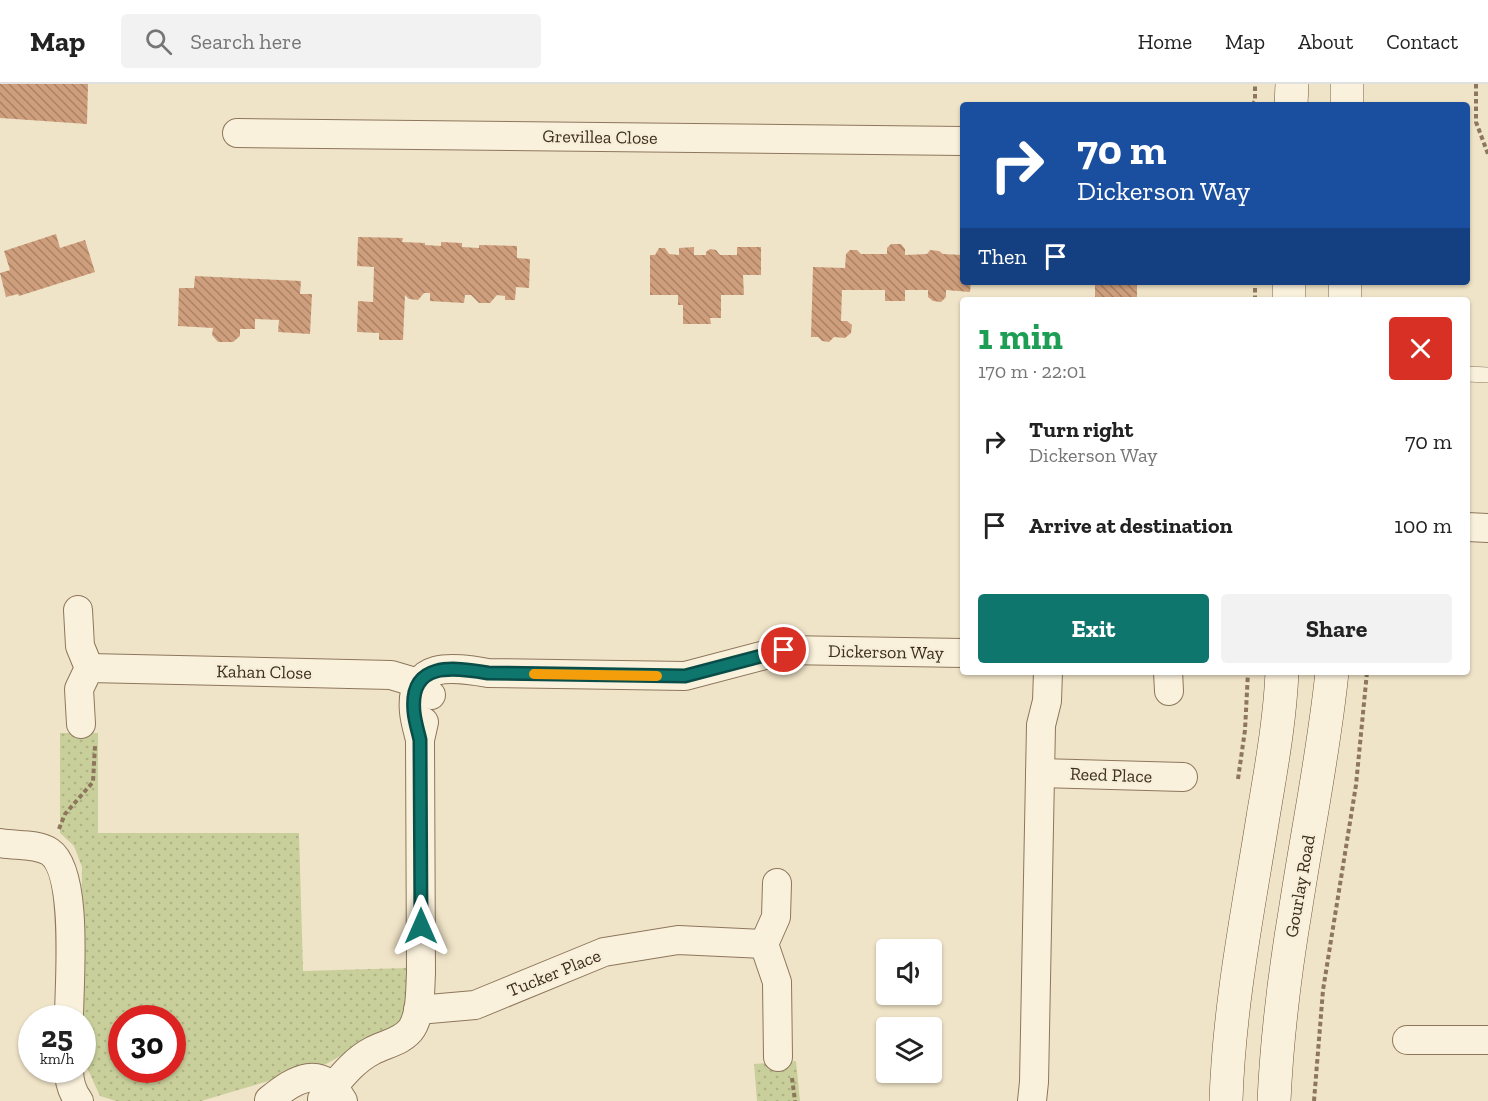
<!DOCTYPE html>
<html lang="en">
<head>
<meta charset="utf-8">
<style>
  body { margin:0; font-family:"Zilla Slab",serif; background:#f2f2f2; color:#222; height:100vh; display:flex; flex-direction:column; font-size:22px; white-space:nowrap }
  * { box-sizing:border-box; margin:0 }
  p { font-size:20px; color:#767676 }
  .icon { flex:none; width:33px; height:33px; fill:none; stroke:currentColor; stroke-width:2; stroke-linecap:round; stroke-linejoin:round }
  .map { position:relative; flex:1; overflow:hidden }
  .drawer { position:absolute; left:960px; top:213px; width:510px; height:378px; display:flex; flex-direction:column; background:#fff; border-radius:6px; box-shadow:0 2px 4px #0004 }
  .drawer>* { flex:none }
  .hud { position:absolute; left:960px; top:18px; width:510px; height:183px; border-radius:6px; box-shadow:0 2px 4px #0004; background:#1a4fa0; color:#fff; overflow:hidden }
  .buttons { position:absolute; left:876px; top:855px; display:grid; gap:12px }
  .buttons a { display:grid; place-items:center; width:66px; height:66px; border-radius:6px; background:#fff; box-shadow:0 2px 4px #0004; font-size:30px }
  .speed { position:absolute; left:18px; top:921px; display:flex; gap:12px; font-size:30px; font-weight:700; text-align:center }
  .speed>* { display:grid; place-content:center; width:78px; height:78px; border-radius:50%; background:#fff; box-shadow:0 2px 4px #0004; line-height:1 }
  .speed small { font-size:15px; font-weight:400 }
  .speed .limit { border:9px solid #d22; background:#fff; color:#111 }
  .pin { position:absolute; display:grid; place-items:center; width:51px; height:51px; color:#fff; margin:-26px; border:3px solid #fff; border-radius:50%; box-shadow:0 2px 6px #0007 }
  .me { position:absolute; width:66px; margin:-33px; rotate:0deg; stroke-linejoin:round; filter:drop-shadow(0 0 4px #0008) }
  .turn { display:flex; align-items:center; gap:21px; height:126px; padding:0 18px; font-size:27px }
  .turn .icon { width:78px; height:78px; stroke-width:2.5 }
  .turn b { display:block; font-size:42px; line-height:51px }
  .then { display:flex; align-items:center; height:57px; padding:0 18px; background:#0003; gap:12px; font-size:22px }
  .round { display:grid; place-items:center; flex:none; width:63px; height:63px; border-radius:6px; background:#f2f2f2 }
  .head { display:flex; align-items:center; justify-content:space-between; height:102px; padding:0 18px }
  h1 { font-size:36px; font-weight:700; line-height:45px; color:#1e9e55 }
  .cta { display:flex; gap:12px; margin-top:auto; padding:12px 18px }
  .cta a { flex:1; height:69px; border-radius:6px; background:#0f766e; color:#fff; font-size:24px; font-weight:700; line-height:69px; text-align:center }
  .cta a+a { background:#f2f2f2; color:#222 }
  ul { padding:0; list-style:none }
  li { display:flex; align-items:center; gap:18px; height:84px; padding:0 18px }
  li div { flex:1 }
  li b { display:block; font-size:22px }
  li em { font-style:normal }
  header { display:flex; align-items:center; gap:36px; box-sizing:border-box; height:84px; padding:0 30px; background:#fff; border-bottom:2px solid #e0e0e0 }
  header strong { font-size:28px }
  nav { display:flex; gap:33px; margin-inline-start:auto; font-size:21px }
  .search { width:420px; height:54px; background:#f2f2f2; display:flex; align-items:center; gap:15px; box-sizing:border-box; padding:0 21px; border-radius:6px; color:#767676; font-size:22px }
  .map>svg:first-child { display:block }
</style>
</head>
<body>
<header>
<strong>Map</strong>
<div class="search"><svg class="icon" aria-label="search" viewBox="0 0 24 24"><circle cx="10" cy="10" r="6"/><path d="M15 15l6 6"/></svg>Search here</div>
<nav><a>Home</a><a>Map</a><a>About</a><a>Contact</a></nav>
</header>
<div class="map">
<svg width="1488" height="1017" viewBox="0 0 1488 1017">
  <defs>
    <pattern id="park-dots" width="8" height="8" patternUnits="userSpaceOnUse" patternTransform="scale(1.5)"><rect width="8" height="8" fill="#c9cf9b"/><path d="M2 2h.1M6 6h.1" fill="none" stroke="#aeb285" stroke-width="1.8" stroke-linecap="round"/></pattern>
    <pattern id="building-back-hatch" width="6" height="6" patternUnits="userSpaceOnUse" patternTransform="scale(1.5)"><rect width="6" height="6" fill="#cf9f7d"/><path d="M-1 5l2 2M0 0l6 6M5-1l2 2" fill="none" stroke="#a98266"/></pattern>
  </defs>
  <rect width="100%" height="100%" fill="#f0e4c8"/>
  <g fill="url(#park-dots)" fill-rule="evenodd">
    <path d="M 60,649 L 98,649 L 98,749 L 299,749 L 303,887 L 407,884 L 409,934 L 326,980 L 201,1017 L 116,1017 L 100,1012 L 83,975 L 82,934 L 80,934 L 82,783 L 74,762 L 60,749 ZM 122,934 L 172,934 L 172,986 L 122,986 Z"/>
    <polygon points="796,977 800,1017 757,1017 754,980"/>
  </g>
  <g fill="url(#building-back-hatch)">
    <polygon points="0,0 88,0 87,40 0,34"/>
    <polygon points="56,150 60,164 85,156 95,188 19,212 18,210 6,213 0,189 10,186 4,167"/>
    <polygon points="358,153 403,154 402,158 425,159 425,161 441,162 441,158 462,159 462,163 479,164 479,161 517,162 517,174 530,175 529,204 516,203 515,216 505,216 505,212 497,211 490,219 479,219 471,211 465,211 464,219 430,217 430,209 424,209 418,216 409,215 405,211 403,256 379,256 379,249 357,248 358,217 373,218 374,183 357,182"/>
    <polygon points="891,160 901,160 905,165 905,171 927,170 930,166 939,167 943,170 963,171 963,198 971,198 970,208 946,206 946,213 941,218 933,217 928,213 928,206 905,206 905,217 885,217 885,206 842,206 841,237 847,237 852,241 851,249 845,254 834,253 829,258 822,257 818,253 811,253 813,183 845,184 846,170 850,166 857,166 861,170 887,170 887,164"/>
    <polygon points="694,163 694,171 706,171 706,168 710,165 716,166 720,171 737,171 737,163 761,163 761,191 743,191 744,211 721,211 721,234 710,234 711,240 683,240 683,221 678,221 678,211 650,211 650,171 655,171 659,164 665,164 669,170 679,171 679,164"/>
    <polygon points="195,192 301,197 300,210 312,210 310,250 278,248 279,236 255,235 255,245 240,245 240,252 233,258 218,258 212,251 213,244 178,242 179,204 194,204"/>
    <rect x="1095" y="198" width="42" height="18"/>
  </g>
  <g fill="none" stroke-linecap="round" stroke-linejoin="round">
    <defs>
      <polyline id="lane" points="1467,290 1488,291"/>
      <g id="street">
        <polyline points="237,49 963,57"/>
        <polyline points="1467,443 1488,444"/>
        <polyline points="78,526 80,562 89,584 79,605 81,640"/>
        <polyline points="89,584 391,591 418,599 431,611"/>
        <polyline points="1168,588 1169,607"/>
        <path d="M 420,656 C 418,647 415,638 414,628 C 409,576 453,583 488,589 L 685,592 L 784,566 L 963,569"/>
        <polyline points="1040,689 1183,693"/>
        <path d="M 0,759 C 15,762 36,759 50,768 C 79,788 69,900 69,934"/>
        <polyline points="777,799 776,833 764,860 777,898 778,973"/>
        <polyline points="418,926 475,921 604,868 678,856 764,860"/>
        <polyline points="1407,956 1488,956"/>
        <path d="M 69,986 C 69,997 72,1008 79,1017"/>
        <path d="M 322,1015 C 338,998 351,978 372,967 C 385,960 404,957 412,944 C 421,929 420,906 421,889 L 420,656 L 424,638"/>
        <path d="M 269,1016 C 296,994 321,979 343,1017"/>
        <polyline points="1032,1017 1034,998 1041,641 1047,617 1048,588"/>
      </g>
      <g id="secondary">
        <polyline points="1291,21 1292,0"/>
        <polyline points="1347,21 1347,0"/>
        <polyline points="1289,216 1289,198"/>
        <polyline points="1345,216 1345,198"/>
        <path d="M 1226,1017 C 1229,921 1248,827 1263,733 C 1271,685 1280,636 1282,588"/>
        <path d="M 1274,1017 C 1277,952 1285,887 1296,822 C 1308,744 1324,667 1332,588"/>
      </g>
    </defs>
    <use href="#lane" stroke="#8d765c" stroke-width="16"/>
    <use href="#street" stroke="#8d765c" stroke-width="30"/>
    <use href="#secondary" stroke="#6f573f" stroke-width="34"/>
    <g stroke="#8d765c" stroke-width="4" stroke-dasharray="4.5 3" stroke-linecap="butt">
      <polyline points="1476,0 1476,38 1488,70"/>
      <polyline points="1252,21 1255,17 1255,0"/>
      <polyline points="1255,216 1255,198"/>
      <polyline points="1238,695 1245,646 1248,588"/>
      <polyline points="59,745 65,730 93,698 95,662"/>
      <polyline points="792,994 795,1017"/>
      <polyline points="1314,1017 1323,906 1356,701 1367,588"/>
    </g>
    <use href="#lane" stroke="#faf1dc" stroke-width="15"/>
    <use href="#street" stroke="#faf1dc" stroke-width="28"/>
    <use href="#secondary" stroke="#faf1dc" stroke-width="33"/>
  </g>
  <g fill="none" stroke-linecap="round" stroke-linejoin="round">
    <defs>
      <path id="route" d="M 421,842 L 420,656 C 418,647 415,638 414,628 C 409,577 453,583 488,589 L 685,592 L 784,566"/>
    </defs>
    <use href="#route" stroke="#0a4d48" stroke-width="15"/>
    <use href="#route" stroke="#0f766e" stroke-width="10"/>
    <polyline stroke="#f59e0b" stroke-width="10" points="534,590 657,592"/>
  </g>
  <g text-anchor="middle" stroke-width="4.5" stroke-linejoin="round" paint-order="stroke">
    <g font-size="18" fill="#3d2e20" stroke="#f7eed8">
      <text transform="translate(600 53) rotate(1)" y="6">Grevillea Close</text>
      <text transform="translate(886 568) rotate(1)" y="6">Dickerson Way</text>
      <text transform="translate(264 588) rotate(1)" y="6">Kahan Close</text>
      <text transform="translate(1111 691) rotate(2)" y="6">Reed Place</text>
      <text transform="translate(1300 802) rotate(-80)" y="6">Gourlay Road</text>
      <text transform="translate(554 889) rotate(-22)" y="6">Tucker Place</text>
    </g>
  </g>
</svg>
<div class="buttons">
<a><svg class="icon" aria-label="sound" viewBox="0 0 24 24"><path d="M4 9h4l5-4v14l-5-4H4zM17 9q2 3 0 6"/></svg></a>
<a><svg class="icon" aria-label="layers" viewBox="0 0 24 24"><path d="M12 4l9 5-9 5-9-5zM3 14l9 5 9-5"/></svg></a>
</div>
<div class="speed"><div>25<small>km/h</small></div><div class="limit">30</div></div>
<div class="pin" style="left:784px;top:566px;background:#d93025"><svg class="icon" aria-label="arrive" viewBox="0 0 24 24"><path d="M6 21V4h12l-3 4 3 4H6"/></svg></div>
<svg class="me" style="left:421px;top:842px" viewBox="-20 -20 40 40"><path d="M0-17L14 15 0 8-14 15z" fill="#0f766e" stroke="#fff" stroke-width="4"/></svg>
<div class="hud">
<div class="turn"><svg class="icon" aria-label="right" viewBox="0 0 24 24"><path d="M7 20v-9h11M14 6l5 5-5 5"/></svg><div><b>70 m</b>Dickerson Way</div></div>
<div class="then">Then<svg class="icon" aria-label="arrive" viewBox="0 0 24 24"><path d="M6 21V4h12l-3 4 3 4H6"/></svg></div>
</div>
<section class="drawer">
<div class="head"><div><h1>1 min</h1><p>170 m · 22:01</p></div><a class="round" style="background:#d93025;color:#fff"><svg class="icon" aria-label="close" viewBox="0 0 24 24"><path d="M6 6l12 12M18 6L6 18"/></svg></a></div>
<ul>
<li><svg class="icon" aria-label="right" viewBox="0 0 24 24"><path d="M7 20v-9h11M14 6l5 5-5 5"/></svg><div><b>Turn right</b><p>Dickerson Way</p></div><em>70 m</em></li>
<li><svg class="icon" aria-label="arrive" viewBox="0 0 24 24"><path d="M6 21V4h12l-3 4 3 4H6"/></svg><div><b>Arrive at destination</b></div><em>100 m</em></li>
</ul>
<div class="cta"><a>Exit</a><a>Share</a></div>
</section>
</div>
</body>
</html>
